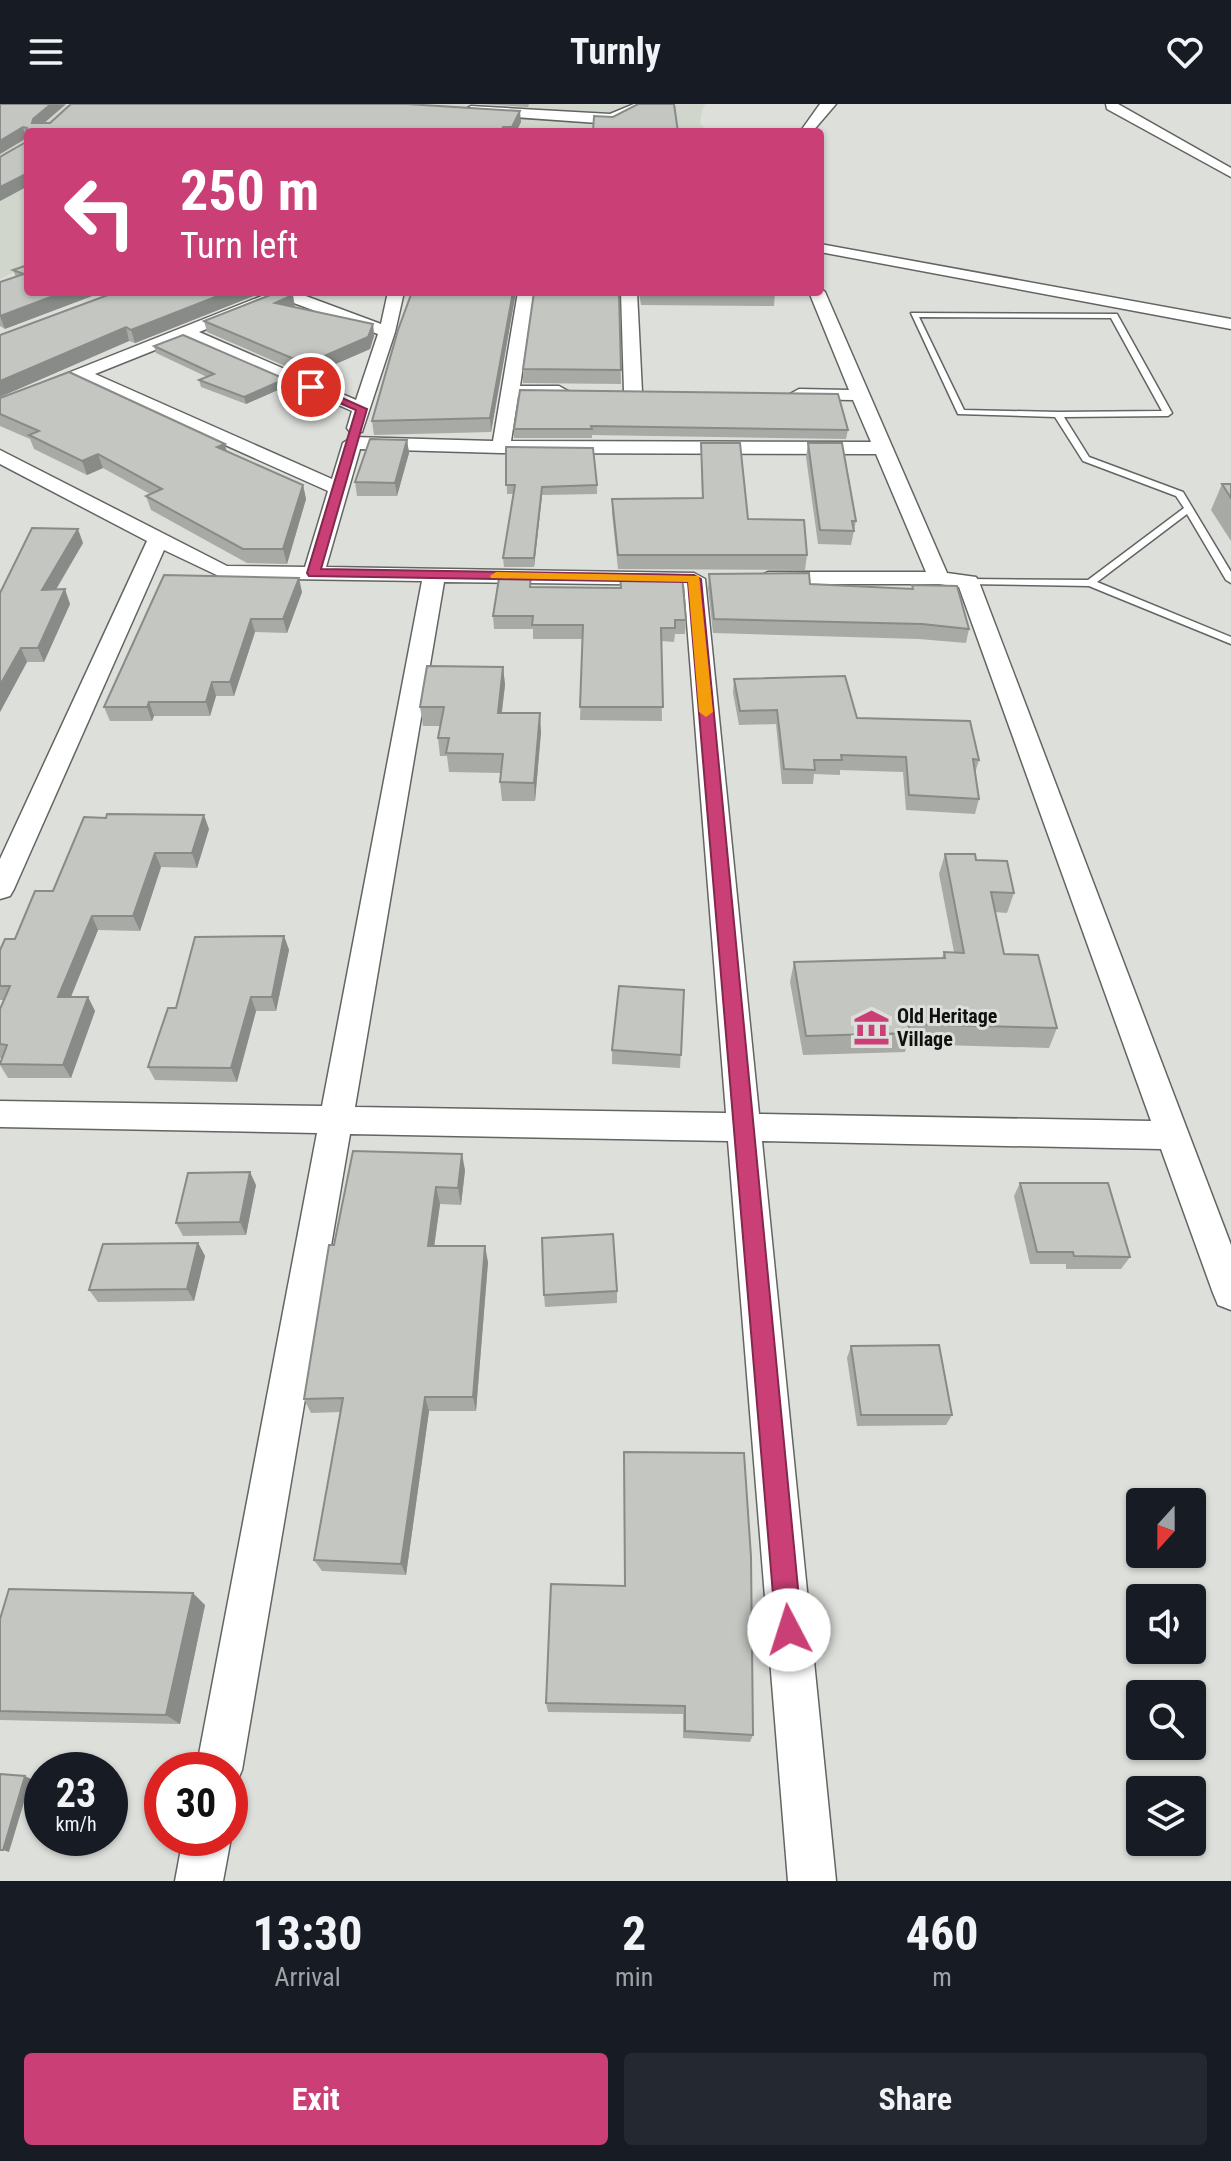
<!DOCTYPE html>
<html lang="en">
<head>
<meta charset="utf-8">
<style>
  body { margin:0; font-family:"Roboto Condensed",sans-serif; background:#242831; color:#f1f3f6; height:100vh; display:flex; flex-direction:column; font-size:30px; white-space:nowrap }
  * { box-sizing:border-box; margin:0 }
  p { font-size:26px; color:#9ea1a6 }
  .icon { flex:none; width:44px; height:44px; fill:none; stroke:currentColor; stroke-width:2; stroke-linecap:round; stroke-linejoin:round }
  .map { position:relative; height:1777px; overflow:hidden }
  .side { display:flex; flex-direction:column; background:#171b24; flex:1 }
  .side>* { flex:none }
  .guide { position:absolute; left:24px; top:24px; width:800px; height:168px; border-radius:8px; box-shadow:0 2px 6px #0004; background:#ca3f76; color:#fff; overflow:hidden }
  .needle { width:52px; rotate:201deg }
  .controls { position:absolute; left:1126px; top:1384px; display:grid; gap:16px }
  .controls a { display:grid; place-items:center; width:80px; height:80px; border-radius:8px; background:#171b24; box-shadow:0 2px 6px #0004; font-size:40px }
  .speed { position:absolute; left:24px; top:1648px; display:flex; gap:16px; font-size:40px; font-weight:700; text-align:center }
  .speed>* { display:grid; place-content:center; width:104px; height:104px; border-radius:50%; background:#171b24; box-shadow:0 2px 6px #0004; line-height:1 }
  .speed small { font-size:20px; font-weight:400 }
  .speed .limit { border:12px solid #d22; background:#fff; color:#111 }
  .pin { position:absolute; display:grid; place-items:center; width:68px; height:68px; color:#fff; margin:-34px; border:4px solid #fff; border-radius:50%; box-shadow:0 2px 8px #0007 }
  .me { position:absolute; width:88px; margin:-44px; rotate:355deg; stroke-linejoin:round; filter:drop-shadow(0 0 6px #0008) }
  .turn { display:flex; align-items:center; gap:28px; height:168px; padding:0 24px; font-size:36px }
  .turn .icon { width:104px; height:104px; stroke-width:2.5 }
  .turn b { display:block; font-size:56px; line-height:68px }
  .eta { display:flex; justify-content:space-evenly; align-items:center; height:136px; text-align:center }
  .eta b { font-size:48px; font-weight:700; line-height:56px }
  .action { display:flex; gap:16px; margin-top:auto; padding:16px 24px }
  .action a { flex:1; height:92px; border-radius:8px; background:#ca3f76; color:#fff; font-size:32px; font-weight:700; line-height:92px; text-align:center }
  .action a+a { background:#242831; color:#f1f3f6 }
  header { display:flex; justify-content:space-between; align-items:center; height:104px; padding:0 24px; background:#171b24; font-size:36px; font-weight:700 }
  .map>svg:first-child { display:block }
</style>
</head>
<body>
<header><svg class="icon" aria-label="menu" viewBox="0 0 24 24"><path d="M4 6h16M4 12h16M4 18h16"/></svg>Turnly<svg class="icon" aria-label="heart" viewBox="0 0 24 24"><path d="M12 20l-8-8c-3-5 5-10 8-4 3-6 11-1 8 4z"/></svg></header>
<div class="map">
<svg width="1231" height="1777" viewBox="0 0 1231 1777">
  <rect width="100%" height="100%" fill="#dddfdb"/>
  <polygon fill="#d0d6cb" points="0,0 706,0 703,3 700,19 708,28 28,28 28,161 0,175"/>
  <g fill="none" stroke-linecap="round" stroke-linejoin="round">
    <defs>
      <path id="service" d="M 911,209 L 1117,210 L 1172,309 L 1168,312 L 1064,313 L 1089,353 L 1183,388 L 1231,468 L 1231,479 L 1226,476 L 1187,410 L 1097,478 L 1231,533 L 1231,540 L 1089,482 L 964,480 L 964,476 L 968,475 L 1088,476 L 1184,404 L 1176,392 L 1083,357 L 1055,313 L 958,310 ZM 919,213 L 1111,214 L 1162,307 L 1058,308 L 964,306 Z"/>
      <g id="minor">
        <polygon points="820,0 836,0 812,28 800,28"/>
        <polygon points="1106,0 1118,0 1231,64 1231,73 1107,5"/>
        <polygon points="820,140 1231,215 1231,225 820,148"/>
        <path d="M 820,184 L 825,188 L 947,469 L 976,473 L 979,478 L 1231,1141 L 1231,1206 L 1218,1201 L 1213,1189 L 1161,1045 L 762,1037 L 836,1777 L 788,1777 L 728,1037 L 350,1030 L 242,1666 L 235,1682 L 230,1684 L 230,1666 L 196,1666 L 317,1029 L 0,1023 L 0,997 L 322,1002 L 422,477 L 223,474 L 164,446 L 14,785 L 10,792 L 0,795 L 0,755 L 147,437 L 0,360 L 0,346 L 227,462 L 305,463 L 328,387 L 80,276 L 0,307 L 0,296 L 272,188 L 295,188 L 381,220 L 388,188 L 404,188 L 395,228 L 362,328 L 350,328 L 347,324 L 352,307 L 185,234 L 95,270 L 332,375 L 343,339 L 352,333 L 493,337 L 518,188 L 534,188 L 520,282 L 559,282 L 568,287 L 559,292 L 518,292 L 511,337 L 871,338 L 853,296 L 799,295 L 790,290 L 799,285 L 849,286 L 809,188 L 820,188 ZM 283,195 L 378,230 L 356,296 L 199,228 ZM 360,345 L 501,349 L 876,350 L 926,468 L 768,468 L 757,474 L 768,480 L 939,480 L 959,483 L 1151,1017 L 759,1010 L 705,475 L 694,469 L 326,463 ZM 444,478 L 684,481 L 726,1009 L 355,1003 Z"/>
        <polygon points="621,188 637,188 642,288 633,293 624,288"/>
        <polygon points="230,1732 231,1734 223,1777 175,1777 183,1734"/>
      </g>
      <polygon id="tertiary" points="634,0 653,0 612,20 471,10 464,6 471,2 610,10"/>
    </defs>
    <use href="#service" stroke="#636562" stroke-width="3"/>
    <use href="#minor" stroke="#636562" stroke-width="3"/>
    <use href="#tertiary" stroke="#636562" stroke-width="3"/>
    <use href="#service" fill="#fff" fill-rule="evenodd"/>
    <use href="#minor" fill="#fff" fill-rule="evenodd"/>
    <use href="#tertiary" fill="#fff" fill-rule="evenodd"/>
  </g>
  <g fill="#a8aaa6">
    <polygon points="0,0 66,0 44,19 521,18 516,28 28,28 28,82 0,97 0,53 26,38 26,35 0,50"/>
    <polygon points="481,0 529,0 528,3"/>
    <polygon points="28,161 5,225 0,222 0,178 16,173 13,166"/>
    <polygon points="516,188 491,328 374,331 372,317"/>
    <polygon points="619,188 621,280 523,279 523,265"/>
    <polygon points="639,188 774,188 775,189 774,202 641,201"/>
    <polygon points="261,189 135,239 129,237 0,293 0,231"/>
    <polygon points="293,203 373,220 374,232 370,245 308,272 207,228 204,217 295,203"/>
    <polygon points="154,242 285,275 287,282 246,300 201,283 199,276 207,273 156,249"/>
    <polygon points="520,286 848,326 846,335 592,331 592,334 514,334 514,325"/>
    <polygon points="0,294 226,347 303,381 306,395 287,460 247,459 151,406 146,392 150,390 103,364 87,371 34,345 30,335 0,322"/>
    <polygon points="407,336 409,349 397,392 357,392 355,378"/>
    <polygon points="701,339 748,415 807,451 805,466 618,465 612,409 612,395 702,394"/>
    <polygon points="808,339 856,417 851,441 818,440 806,353"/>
    <polygon points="506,343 597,381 597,390 542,391 534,463 504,463 503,454 514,390 507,390"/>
    <polygon points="1222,380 1231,380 1231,437 1211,406"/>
    <polygon points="83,439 56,486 70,500 44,558 27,558 0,608 0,489"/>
    <polygon points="620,470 686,516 685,530 675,530 674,538 661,537 662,617 580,616 583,535 533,535 533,525 494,525 493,512 532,483 620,484"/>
    <polygon points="709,470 810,480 912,485 912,481 969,525 966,539 919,535 713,529 708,484"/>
    <polygon points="164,471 302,488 287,529 255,528 234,592 216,592 210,612 154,612 152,617 110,617 104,603"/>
    <polygon points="503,563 505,581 502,609 541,628 535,697 502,697 500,678 501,669 449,668 447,652 440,652 438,634 440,622 423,622 420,603"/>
    <polygon points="734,575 857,614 979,656 975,669 979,695 975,710 906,706 903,668 840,666 840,671 814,670 813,680 782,680 776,620 739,621 733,589"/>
    <polygon points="209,725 197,764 161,763 140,827 98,826 71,893 88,893 95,907 71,974 8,974 0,961 2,954 0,954 0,905 4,896 0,896 0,846 15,835 53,787"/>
    <polygon points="945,750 976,756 1014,789 1007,809 995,808 1004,850 1057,924 1049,944 907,940 905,948 803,951 790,878 794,858 942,854 944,848 954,848 939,770"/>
    <polygon points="284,832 289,846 276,907 256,907 237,978 155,976 148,963 176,904"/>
    <polygon points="684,886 680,964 612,960 612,946"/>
    <polygon points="465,1066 461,1101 440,1100 434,1142 488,1158 476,1307 429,1307 406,1471 322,1467 314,1456 341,1308 311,1309 304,1295 334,1141"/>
    <polygon points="1020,1079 1130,1153 1121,1165 1066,1165 1066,1160 1030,1160 1014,1092"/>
    <polygon points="256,1081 246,1131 183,1132 176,1119"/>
    <polygon points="198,1139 205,1152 194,1197 98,1198 89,1186"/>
    <polygon points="617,1187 617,1199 545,1203 544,1191"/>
    <polygon points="851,1242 952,1311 946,1321 857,1322 847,1254"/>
    <polygon points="551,1480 753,1631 750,1638 683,1634 683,1610 548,1608 546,1599"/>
    <polygon points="205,1501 180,1620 0,1616 0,1515"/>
  </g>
  <g fill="#888b87">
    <polygon points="51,0 66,0 36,26 32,19 33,15"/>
    <polygon points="520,7 521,18 516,28 512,28 512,23"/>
    <polygon points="23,23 26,34 0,50 0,37"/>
    <polygon points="28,69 28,82 0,97 0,83"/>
    <polygon points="64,188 103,188 5,225 0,212"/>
    <polygon points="228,188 261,188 261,189 135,239 131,226"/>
    <polygon points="513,188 516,188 491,328 490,314"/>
    <polygon points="293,191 295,203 277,211 275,199"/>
    <polygon points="373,220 374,232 370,245 308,272 306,260"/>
    <polygon points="126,223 129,237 0,293 0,277"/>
    <polygon points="285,275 287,282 246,300 244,293"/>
    <polygon points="407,336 409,349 397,392 395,379"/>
    <polygon points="225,340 228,354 217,343"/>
    <polygon points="98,350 103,364 87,371 82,357"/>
    <polygon points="303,381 306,395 287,460 283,445"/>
    <polygon points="542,383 542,391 534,463 534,454"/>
    <polygon points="78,425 83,439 47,500 42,486"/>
    <polygon points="299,474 302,488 287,529 283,515"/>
    <polygon points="65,485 70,500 44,558 38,544"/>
    <polygon points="251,515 255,528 234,592 230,578"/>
    <polygon points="21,544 27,558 0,608 0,581"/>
    <polygon points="503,563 505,581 499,627 498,609"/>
    <polygon points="212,578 216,592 210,612 206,598"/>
    <polygon points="149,598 154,612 152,617 147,603"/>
    <polygon points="540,609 541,628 535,697 534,679"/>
    <polygon points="204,711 209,725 197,764 192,749"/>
    <polygon points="155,749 161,763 140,827 133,812"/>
    <polygon points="92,812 98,826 65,907 58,893"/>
    <polygon points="284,832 289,846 276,907 272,893"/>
    <polygon points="88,893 95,907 71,974 63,961"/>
    <polygon points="251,893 256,907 237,978 231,964"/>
    <polygon points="462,1050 465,1066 461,1101 458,1084"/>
    <polygon points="250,1068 256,1081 246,1131 240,1118"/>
    <polygon points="436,1083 440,1100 432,1158 428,1142"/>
    <polygon points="198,1139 205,1152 194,1197 187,1185"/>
    <polygon points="485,1142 488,1158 476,1307 473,1293"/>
    <polygon points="425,1293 429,1307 406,1471 401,1460"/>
    <polygon points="193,1489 205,1501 180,1620 166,1611"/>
    <polygon points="25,1672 31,1675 9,1748 3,1746"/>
  </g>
  <g fill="#c3c6c1" stroke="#888b87" stroke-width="2">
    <polygon points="0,0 51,0 33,15 32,19 50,19 71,0 407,0 520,7 512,23 503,23 501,28 28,28 28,69 0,83 0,53 26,38 27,24 23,23 0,37"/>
    <polygon points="638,0 674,0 678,28 593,28 594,12 613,13"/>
    <polygon points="28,161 28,188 64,188 0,212 0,178 24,170 13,166"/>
    <polygon points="116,188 228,188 131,226 126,223 0,277 0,231"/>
    <polygon points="278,188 284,188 293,191 275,199 373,220 368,233 306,260 204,217"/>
    <polygon points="412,188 513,188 490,314 372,317 398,226"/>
    <polygon points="534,188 619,188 621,266 523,265"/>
    <polygon points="641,188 774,188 775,189"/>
    <polygon points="183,231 285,275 244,293 199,276 214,270 154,242"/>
    <polygon points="69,268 225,340 217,343 303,381 283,445 243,445 146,392 162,385 98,350 82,357 29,331 39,327 0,310 0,294"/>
    <polygon points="520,286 838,290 848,326 591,322 592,325 514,325"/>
    <polygon points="370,335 407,336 395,379 355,378"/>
    <polygon points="701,339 740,339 748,415 804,416 807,451 618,451 612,395 703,394"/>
    <polygon points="808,339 842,339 856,417 852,417 854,427 820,426"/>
    <polygon points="506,343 593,344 597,381 542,383 534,454 503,454 515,381 506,381"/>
    <polygon points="1222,380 1231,380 1231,394"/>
    <polygon points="32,424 78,425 42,486 65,485 38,544 21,544 0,581 0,489"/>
    <polygon points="500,468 531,469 530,483 621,484 620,470 682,471 686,516 675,516 675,524 661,524 663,603 580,603 583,521 532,521 533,512 493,512"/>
    <polygon points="809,469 810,480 913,485 912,481 957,482 969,525 922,520 714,515 709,470"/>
    <polygon points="164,471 299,474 283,515 251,515 230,578 212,578 206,598 149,598 147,603 104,603"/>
    <polygon points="427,562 503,563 498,609 540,609 534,679 500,678 503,650 446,649 449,634 438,634 444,603 420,603"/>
    <polygon points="845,572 857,614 970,617 979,656 973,655 979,695 909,691 906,653 841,651 842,656 814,656 815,666 784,665 777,606 740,607 734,575"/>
    <polygon points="107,710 204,711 192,749 155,749 133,812 92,812 58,893 88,893 63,961 0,960 7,941 0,940 0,905 10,882 0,882 0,846 5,835 15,835 35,787 53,787 84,713 106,714"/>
    <polygon points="945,750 975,750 976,756 1007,757 1014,789 991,788 1004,850 1038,851 1057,924 908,920 911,929 806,932 794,858 945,854 944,848 964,849"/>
    <polygon points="284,832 272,893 251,893 231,964 148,963 168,904 176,904 195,833"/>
    <polygon points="619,882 684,886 681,951 612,946"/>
    <polygon points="353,1047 462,1050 458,1084 436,1083 428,1142 485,1142 473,1293 425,1293 401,1460 314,1456 343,1294 304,1295 329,1141 334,1141"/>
    <polygon points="250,1068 240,1118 176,1119 188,1069"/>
    <polygon points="1020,1079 1108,1079 1130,1153 1074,1152 1073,1148 1037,1148"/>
    <polygon points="613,1130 617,1187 544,1191 542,1134"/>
    <polygon points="198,1139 187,1185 89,1186 103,1140"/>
    <polygon points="939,1241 952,1311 861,1311 851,1242"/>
    <polygon points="624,1348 744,1349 751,1453 753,1631 685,1627 685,1602 546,1599 551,1480 625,1482"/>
    <polygon points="9,1485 193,1489 166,1611 0,1607 0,1515"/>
    <polygon points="0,1670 25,1672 3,1746 0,1746"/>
  </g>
  <polygon fill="#ca3f76" stroke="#83294d" stroke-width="2" points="311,280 367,305 321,465 694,471 701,475 802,1526 798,1535 789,1539 780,1535 776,1526 688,478 309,472 307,469 356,306 307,285 306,283"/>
  <polygon fill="#f59e0b" points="496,468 699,472 713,608 706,613 699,608 688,478 491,474 490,472"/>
  <defs>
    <symbol id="museum-bare" viewBox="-9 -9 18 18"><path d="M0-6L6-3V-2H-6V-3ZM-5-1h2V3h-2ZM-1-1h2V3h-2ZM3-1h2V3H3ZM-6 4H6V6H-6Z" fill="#ca3f76" stroke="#dddfdb" stroke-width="2.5" paint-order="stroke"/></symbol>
  </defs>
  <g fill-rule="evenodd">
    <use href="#museum-bare" x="846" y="898" width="51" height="51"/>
  </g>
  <g text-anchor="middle" stroke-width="6" stroke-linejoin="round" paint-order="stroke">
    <g font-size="20" font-weight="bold" fill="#0f100f" stroke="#dddfdb" text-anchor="start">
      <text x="897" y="919">Old Heritage<tspan x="897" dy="23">Village</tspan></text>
    </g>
  </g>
</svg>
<div class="controls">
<a><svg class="needle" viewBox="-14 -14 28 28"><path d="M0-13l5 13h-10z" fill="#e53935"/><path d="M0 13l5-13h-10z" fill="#9ea1a6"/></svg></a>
<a><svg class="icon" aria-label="sound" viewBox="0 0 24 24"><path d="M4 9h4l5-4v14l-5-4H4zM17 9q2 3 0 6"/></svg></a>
<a><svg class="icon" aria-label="search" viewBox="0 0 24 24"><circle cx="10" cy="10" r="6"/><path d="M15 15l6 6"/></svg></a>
<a><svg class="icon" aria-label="layers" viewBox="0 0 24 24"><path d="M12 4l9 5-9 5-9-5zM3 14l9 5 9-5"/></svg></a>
</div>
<div class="speed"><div>23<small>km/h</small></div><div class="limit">30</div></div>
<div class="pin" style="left:311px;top:283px;background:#d93025"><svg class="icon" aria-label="arrive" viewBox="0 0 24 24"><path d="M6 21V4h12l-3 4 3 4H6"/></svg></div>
<svg class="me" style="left:789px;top:1526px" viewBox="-20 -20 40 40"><circle r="19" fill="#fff"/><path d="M0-13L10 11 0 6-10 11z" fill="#ca3f76"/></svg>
<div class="guide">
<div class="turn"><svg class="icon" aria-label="left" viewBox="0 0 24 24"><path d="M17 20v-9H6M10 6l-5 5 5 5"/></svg><div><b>250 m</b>Turn left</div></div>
</div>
</div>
<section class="side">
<div class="eta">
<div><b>13:30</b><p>Arrival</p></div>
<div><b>2</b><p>min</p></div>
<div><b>460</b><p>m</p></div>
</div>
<div class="action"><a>Exit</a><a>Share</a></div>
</section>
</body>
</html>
